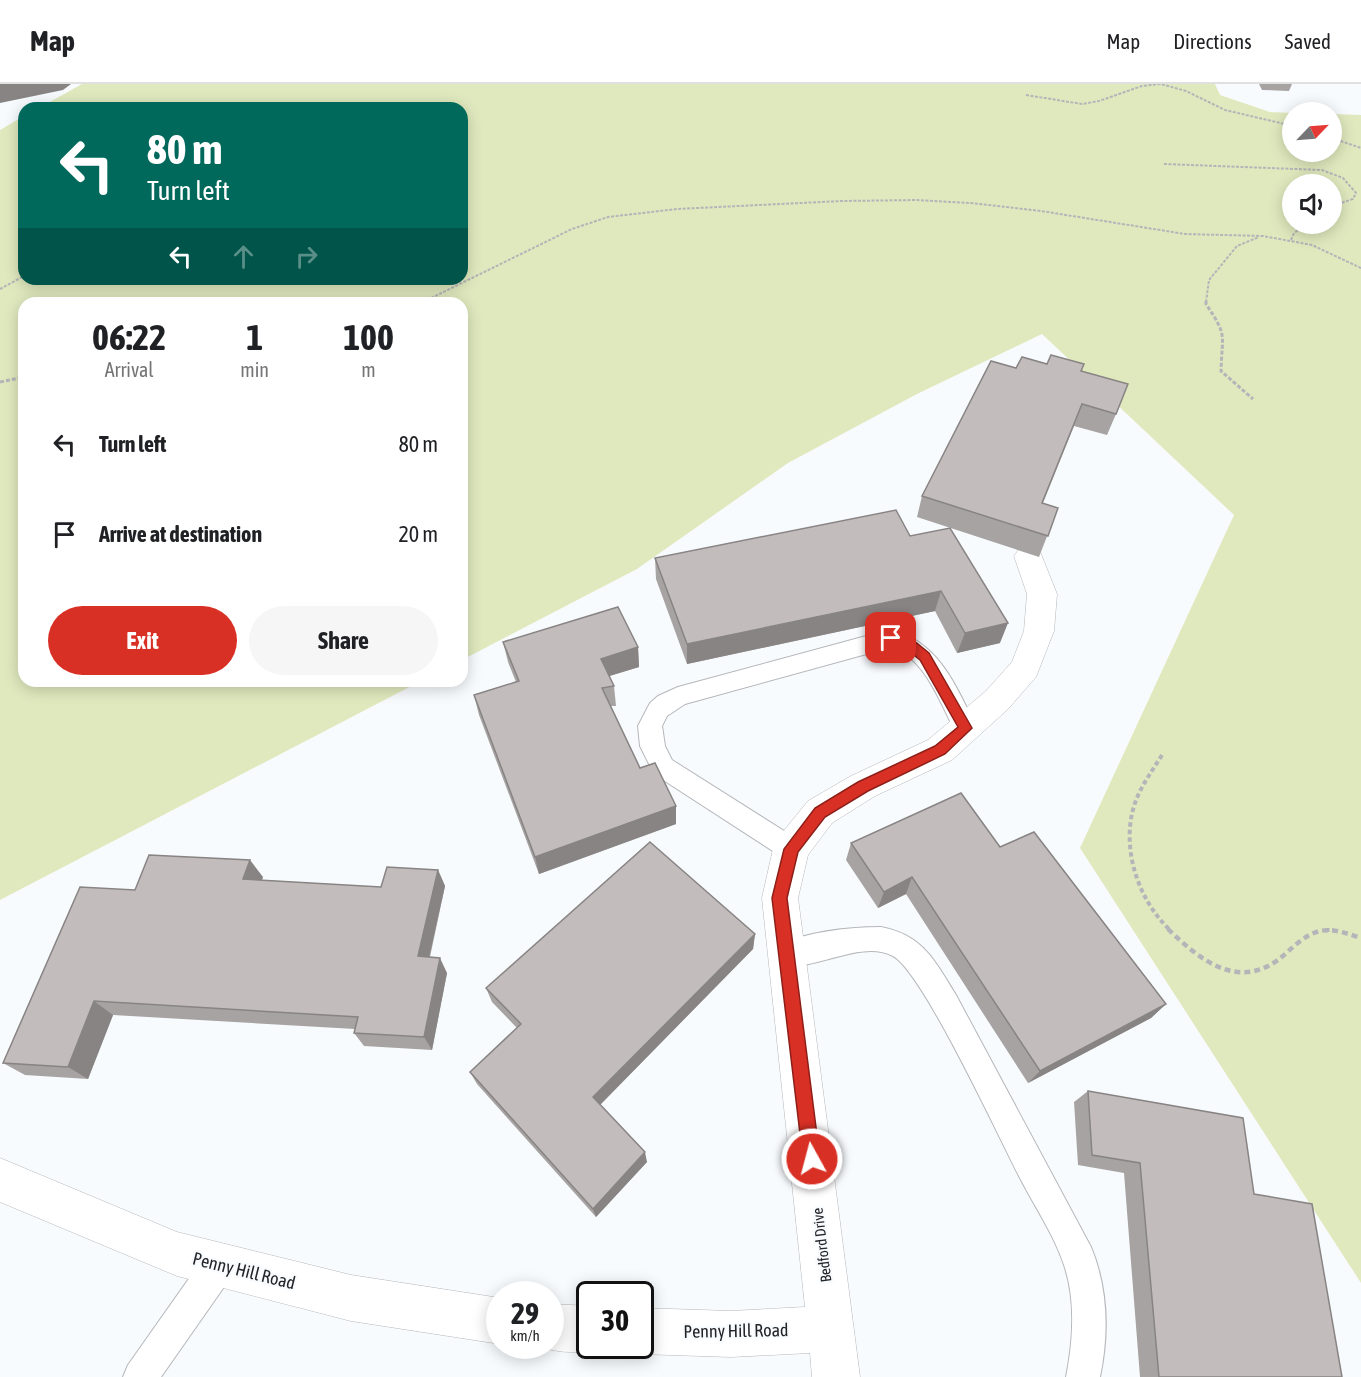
<!DOCTYPE html>
<html lang="en">
<head>
<meta charset="utf-8">
<style>
  body { margin:0; font-family:"Asap Condensed",sans-serif; background:#f6f6f6; color:#202124; height:100vh; display:flex; flex-direction:column; font-size:22px; white-space:nowrap }
  * { box-sizing:border-box; margin:0 }
  p { font-size:20px; color:#757577 }
  .icon { flex:none; width:33px; height:33px; fill:none; stroke:currentColor; stroke-width:2; stroke-linecap:round; stroke-linejoin:round }
  .map { position:relative; flex:1; overflow:hidden }
  .panel { position:absolute; left:18px; top:213px; width:450px; height:390px; display:flex; flex-direction:column; background:#fff; border-radius:18px; box-shadow:0 3px 15px #0003 }
  .panel>* { flex:none }
  .hud { position:absolute; left:18px; top:18px; width:450px; height:183px; border-radius:18px; box-shadow:0 3px 15px #0003; background:#00695c; color:#fff; overflow:hidden }
  .needle { width:39px; rotate:65deg }
  .fabs { position:absolute; left:1282px; top:18px; display:grid; gap:12px }
  .fabs a { display:grid; place-items:center; width:60px; height:60px; border-radius:50%; background:#fff; box-shadow:0 3px 15px #0003; font-size:30px }
  .speed { position:absolute; left:486px; top:1197px; display:flex; gap:12px; font-size:30px; font-weight:700; text-align:center }
  .speed>* { display:grid; place-content:center; width:78px; height:78px; border-radius:50%; background:#fff; box-shadow:0 3px 15px #0003; line-height:1 }
  .speed small { font-size:15px; font-weight:400 }
  .speed .limit { border:3px solid #111; border-radius:9px; background:#fff; color:#111 }
  .pin { position:absolute; display:grid; place-items:center; width:51px; height:51px; color:#fff; margin:-26px; border-radius:12px; box-shadow:0 3px 9px #0006 }
  .me { position:absolute; width:66px; margin:-33px; rotate:353deg; stroke-linejoin:round; filter:drop-shadow(0 0 4px #0008) }
  .turn { display:flex; align-items:center; gap:21px; height:126px; padding:0 30px; font-size:27px }
  .turn .icon { width:78px; height:78px; stroke-width:2.5 }
  .turn b { display:block; font-size:42px; line-height:51px }
  .lanes { display:flex; align-items:center; height:57px; padding:0 30px; background:#0003; justify-content:center; gap:30px; direction:ltr }
  .lanes .off { opacity:.35 }
  .eta { display:flex; justify-content:space-evenly; align-items:center; height:102px; text-align:center }
  .eta b { font-size:36px; font-weight:700; line-height:42px }
  .cta { display:flex; gap:12px; margin-top:auto; padding:12px 30px }
  .cta a { flex:1; height:69px; border-radius:36px; background:#d93025; color:#fff; font-size:24px; font-weight:700; line-height:69px; text-align:center }
  .cta a+a { background:#f6f6f6; color:#202124 }
  ul { padding:0; list-style:none }
  li { display:flex; align-items:center; gap:18px; height:90px; padding:0 30px }
  li div { flex:1 }
  li b { display:block; font-size:22px }
  li em { font-style:normal }
  header { display:flex; align-items:center; gap:36px; box-sizing:border-box; height:84px; padding:0 30px; background:#fff; border-bottom:2px solid #e0e0e0 }
  header strong { font-size:28px }
  nav { display:flex; gap:33px; margin-inline-start:auto; font-size:21px }
  .map>svg:first-child { display:block }
</style>
</head>
<body>
<header>
<strong>Map</strong>
<nav><a>Map</a><a>Directions</a><a>Saved</a></nav>
</header>
<div class="map">
<svg width="1361" height="1293" viewBox="0 0 1361 1293">
  <rect width="100%" height="100%" fill="#f8fbfe"/>
  <path fill="#e0e9be" fill-rule="evenodd" d="M 82,0 L 1215,0 L 1220,11 L 1270,28 L 1293,29 L 1293,68 L 1332,68 L 1332,30 L 1361,31 L 1361,1199 L 1080,764 L 1234,431 L 1042,250 L 917,310 L 788,379 L 637,485 L 462,576 L 462,219 L 24,219 L 24,597 L 421,597 L 0,816 L 0,46 L 24,32 L 24,195 L 462,195 L 462,24 L 39,24 ZM 1293,100 L 1332,100 L 1332,140 L 1293,140 Z"/>
  <g fill="none" stroke-linecap="round" stroke-linejoin="round">
    <defs>
      <g id="lane">
        <path d="M 892,545 C 941,561 955,601 977,644 L 973,651 L 965,654 L 957,651 C 941,621 926,575 892,563 L 685,620 L 667,632 L 662,642 L 665,662 L 672,676 L 800,757 L 804,765 L 800,773 L 791,777 L 782,773 L 654,690 L 640,662 L 638,642 L 650,619 L 658,612 L 678,603 Z"/>
        <path d="M 881,843 C 923,851 935,877 956,911 L 1091,1163 C 1108,1204 1109,1250 1100,1293 L 1066,1293 C 1073,1258 1076,1216 1064,1181 C 1054,1151 1035,1123 1021,1096 C 1000,1056 923,888 893,872 C 859,854 809,892 777,879 L 773,870 L 777,861 C 809,848 847,843 881,843 Z"/>
        <polygon points="219,1165 231,1169 235,1181 231,1193 161,1293 123,1293 128,1281 207,1169"/>
      </g>
      <g id="street">
        <polygon points="1029,462 1039,465 1057,510 1054,547 1036,593 1008,625 952,676 875,712 832,739 808,771 798,814 860,1293 812,1293 810,1269 731,1273 640,1270 623,1264 623,1262 640,1262 640,1224 731,1227 805,1223 762,814 773,765 778,754 808,717 851,692 928,656 986,607 1012,578 1024,547 1027,510 1014,472 1019,465"/>
        <polygon points="0,1074 177,1148 351,1191 500,1214 500,1260 351,1237 177,1192 0,1118"/>
        <path d="M 550,1220 L 590,1222 L 590,1262 L 606,1262 C 585,1270 560,1270 538,1262 L 550,1262 Z"/>
      </g>
    </defs>
    <use href="#lane" stroke="#b5b7ba" stroke-width="2"/>
    <use href="#street" stroke="#b5b7ba" stroke-width="1"/>
    <g stroke="#b3b5b8" stroke-width="2" stroke-dasharray="3 1.5" stroke-linecap="butt">
      <polyline points="1026,11 1082,20 1099,17 1142,2 1161,0 1186,7 1225,26 1293,42"/>
      <polyline points="1332,54 1361,64"/>
      <polyline points="1164,80 1322,86 1343,94 1356,109 1353,115 1332,122"/>
      <polyline points="1291,156 1294,149 1307,140"/>
      <polyline points="0,205 24,192"/>
      <polyline points="423,218 572,145 608,133 677,125 842,117 917,116 971,119 1041,127 1185,150 1263,152 1312,161 1361,184"/>
      <polyline points="1206,218 1209,196 1237,162 1259,153"/>
    </g>
    <g stroke="#b3b5b8" stroke-width="3" stroke-dasharray="4 2" stroke-linecap="butt">
      <path d="M 1206,217 L 1206,220 C 1228,253 1222,249 1221,287 L 1253,315"/>
      <polyline points="421,219 426,217"/>
      <polyline points="0,298 24,293"/>
    </g>
    <g stroke="#b3b5b8" stroke-width="4" stroke-dasharray="4.5 3" stroke-linecap="butt">
      <path d="M 1162,671 C 1152,687 1141,702 1135,719 C 1120,763 1138,816 1170,846"/>
      <polyline points="1325,846 1334,846"/>
    </g>
    <path stroke="#b3b5b8" stroke-width="4.5" stroke-dasharray="6 4" stroke-linecap="butt" d="M 1168,845 C 1199,875 1236,906 1278,876 C 1291,866 1303,851 1320,847 C 1334,844 1348,850 1361,854"/>
    <use href="#lane" fill="#fff" fill-rule="evenodd"/>
    <use href="#street" fill="#fff" fill-rule="evenodd"/>
  </g>
  <g fill="#a7a3a2">
    <polygon points="1259,0 1292,0 1289,7 1262,6"/>
    <polygon points="1047,280 1081,287 1116,330 1107,351 1074,342 1043,419 1058,424 1039,473 917,433 922,412 1016,284"/>
    <polygon points="910,452 1000,559 957,569 935,527 687,580 656,495 655,474"/>
    <polygon points="503,558 638,563 639,583 609,592 614,602 616,622 611,622 640,684 676,722 676,740 539,790 479,631 474,611 516,598 508,578"/>
    <polygon points="851,759 1000,763 1166,920 1151,934 1028,999 906,810 878,824 846,776"/>
    <polygon points="438,786 445,802 430,873 447,889 432,966 364,962 354,949 355,945 113,931 88,995 25,991 3,979 135,806 263,793 262,796 381,803"/>
    <polygon points="755,850 753,865 600,1021 647,1078 596,1133 477,1000 470,988 517,944 492,918 486,904"/>
    <polygon points="1088,1007 1254,1110 1342,1293 1140,1293 1124,1089 1078,1081 1074,1018"/>
  </g>
  <g fill="#888484">
    <polygon points="0,0 71,0 63,6 0,19"/>
    <polygon points="941,507 935,527 687,580 687,560"/>
    <polygon points="1008,539 1000,559 957,569 965,549"/>
    <polygon points="638,563 639,583 603,594 601,575"/>
    <polygon points="676,722 676,740 539,790 535,773"/>
    <polygon points="250,776 263,793 256,812 243,795"/>
    <polygon points="438,786 445,802 426,887 418,872"/>
    <polygon points="912,793 906,810 878,824 884,808"/>
    <polygon points="755,850 753,865 596,1025 593,1013"/>
    <polygon points="440,874 447,889 432,966 424,953"/>
    <polygon points="94,917 113,931 88,995 68,983"/>
    <polygon points="1166,920 1151,934 1028,999 1040,987"/>
    <polygon points="645,1068 647,1078 596,1133 593,1125"/>
  </g>
  <g fill="#c2bdbc" stroke="#888484" stroke-width="1.5">
    <polygon points="1051,271 1084,280 1081,287 1128,300 1116,330 1082,320 1042,419 1058,424 1048,452 922,412 991,277 1016,284 1022,273 1047,280"/>
    <polygon points="896,426 910,452 950,444 1008,539 965,549 941,507 687,560 655,474"/>
    <polygon points="618,523 638,563 601,575 614,602 602,604 640,684 655,679 676,722 535,773 474,611 519,597 503,558"/>
    <polygon points="961,709 1000,763 1034,748 1166,920 1040,987 912,793 884,808 851,759"/>
    <polygon points="650,758 755,850 593,1013 645,1068 593,1125 470,988 521,940 486,904"/>
    <polygon points="149,771 250,776 243,795 381,803 387,783 438,786 418,872 440,874 424,953 354,949 358,933 94,917 68,983 3,979 80,803 135,806"/>
    <polygon points="1088,1007 1243,1034 1254,1110 1312,1120 1342,1293 1159,1293 1140,1079 1092,1071"/>
  </g>
  <polygon fill="#d93025" stroke="#8d1f18" stroke-width="1.5" points="891,549 908,552 929,569 972,644 945,670 868,707 825,733 798,768 787,814 820,1075 818,1081 812,1084 805,1081 803,1075 772,814 784,765 815,724 858,698 935,662 958,643 920,576 900,560 887,557 885,554"/>
  <g text-anchor="middle" stroke-width="4.5" stroke-linejoin="round" paint-order="stroke">
    <g font-size="15" fill="#232425" stroke="#f8fbfe">
      <text transform="translate(822 1161) rotate(-97)" y="5">Bedford Drive</text>
    </g>
    <g font-size="18" fill="#232425" stroke="#f8fbfe">
      <text transform="translate(244 1187) rotate(14)" y="6">Penny Hill Road</text>
      <text transform="translate(736 1247) rotate(-1)" y="6">Penny Hill Road</text>
    </g>
  </g>
</svg>
<div class="fabs">
<a><svg class="needle" viewBox="-14 -14 28 28"><path d="M0-13l5 13h-10z" fill="#e53935"/><path d="M0 13l5-13h-10z" fill="#757577"/></svg></a>
<a><svg class="icon" aria-label="sound" viewBox="0 0 24 24"><path d="M4 9h4l5-4v14l-5-4H4zM17 9q2 3 0 6"/></svg></a>
</div>
<div class="speed"><div>29<small>km/h</small></div><div class="limit">30</div></div>
<div class="pin" style="left:891px;top:554px;background:#d93025"><svg class="icon" aria-label="arrive" viewBox="0 0 24 24"><path d="M6 21V4h12l-3 4 3 4H6"/></svg></div>
<svg class="me" style="left:812px;top:1075px" viewBox="-20 -20 40 40"><circle r="17" fill="#d93025" stroke="#fff" stroke-width="3"/><path d="M0-11L8 9 0 5-8 9z" fill="#fff"/></svg>
<div class="hud">
<div class="turn"><svg class="icon" aria-label="left" viewBox="0 0 24 24"><path d="M17 20v-9H6M10 6l-5 5 5 5"/></svg><div><b>80 m</b>Turn left</div></div>
<div class="lanes"><svg class="icon" aria-label="left" viewBox="0 0 24 24"><path d="M17 20v-9H6M10 6l-5 5 5 5"/></svg><svg class="icon off" aria-label="ahead" viewBox="0 0 24 24"><path d="M12 20V5M6 11l6-6 6 6"/></svg><svg class="icon off" aria-label="right" viewBox="0 0 24 24"><path d="M7 20v-9h11M14 6l5 5-5 5"/></svg></div>
</div>
<section class="panel">
<div class="eta">
<div><b>06:22</b><p>Arrival</p></div>
<div><b>1</b><p>min</p></div>
<div><b>100</b><p>m</p></div>
</div>
<ul>
<li><svg class="icon" aria-label="left" viewBox="0 0 24 24"><path d="M17 20v-9H6M10 6l-5 5 5 5"/></svg><div><b>Turn left</b></div><em>80 m</em></li>
<li><svg class="icon" aria-label="arrive" viewBox="0 0 24 24"><path d="M6 21V4h12l-3 4 3 4H6"/></svg><div><b>Arrive at destination</b></div><em>20 m</em></li>
</ul>
<div class="cta"><a>Exit</a><a>Share</a></div>
</section>
</div>
</body>
</html>
